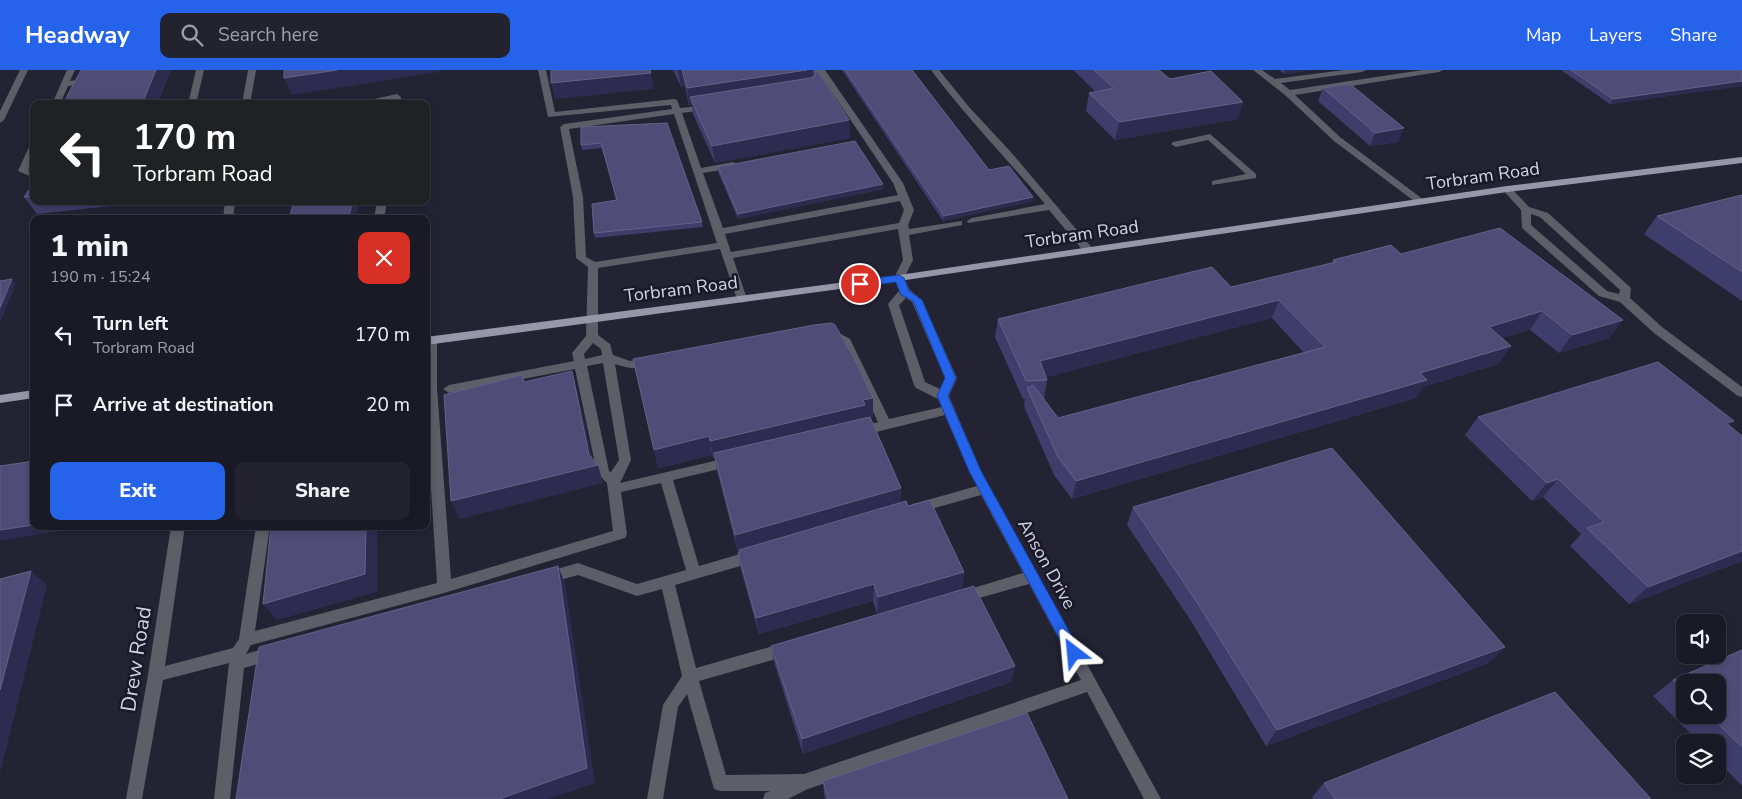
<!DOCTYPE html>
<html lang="en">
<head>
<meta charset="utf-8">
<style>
  body { margin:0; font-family:"Nunito Sans",sans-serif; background:#23232f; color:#f1f3f6; height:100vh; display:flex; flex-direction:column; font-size:19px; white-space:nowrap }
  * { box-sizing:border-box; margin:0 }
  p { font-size:16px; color:#9fa1a7 }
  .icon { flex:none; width:28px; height:28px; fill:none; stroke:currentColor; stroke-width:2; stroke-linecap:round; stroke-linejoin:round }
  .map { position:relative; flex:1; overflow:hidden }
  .drawer { position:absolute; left:30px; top:145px; width:400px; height:315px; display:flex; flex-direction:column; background:#1a1a27; border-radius:10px; box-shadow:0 2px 8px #0003,0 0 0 1px #383844 }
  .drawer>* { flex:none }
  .guide { position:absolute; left:30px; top:30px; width:400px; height:105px; border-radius:10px; box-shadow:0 2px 8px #0003,0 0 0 1px #383844; background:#202124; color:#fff; overflow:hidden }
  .tools { position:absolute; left:1676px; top:544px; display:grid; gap:10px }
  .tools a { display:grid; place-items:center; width:50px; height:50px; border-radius:10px; background:#1a1a27; box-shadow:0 2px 8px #0003,0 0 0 1px #383844; font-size:25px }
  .pin { position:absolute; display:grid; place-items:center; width:42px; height:42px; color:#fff; margin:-21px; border:2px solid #fff; border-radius:50%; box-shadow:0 1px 5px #0007 }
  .me { position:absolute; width:55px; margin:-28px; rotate:331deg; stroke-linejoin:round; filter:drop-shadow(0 0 4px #0008) }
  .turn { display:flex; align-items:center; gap:18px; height:105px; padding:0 20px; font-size:22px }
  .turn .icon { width:65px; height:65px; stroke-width:2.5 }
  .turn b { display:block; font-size:35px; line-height:42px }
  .round { display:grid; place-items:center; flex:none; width:52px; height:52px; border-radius:10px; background:#23232f }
  .overview { display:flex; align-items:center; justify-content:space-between; height:85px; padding:0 20px }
  h1 { font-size:30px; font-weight:800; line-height:38px }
  .action { display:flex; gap:10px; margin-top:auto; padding:10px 20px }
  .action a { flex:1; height:58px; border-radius:10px; background:#2563eb; color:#fff; font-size:20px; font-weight:800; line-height:58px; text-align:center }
  .action a+a { background:#23232f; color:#f1f3f6 }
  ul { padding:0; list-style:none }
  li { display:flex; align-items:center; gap:15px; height:70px; padding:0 20px }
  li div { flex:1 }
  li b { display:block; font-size:19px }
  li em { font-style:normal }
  header { display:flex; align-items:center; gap:30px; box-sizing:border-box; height:70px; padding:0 25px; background:#2563eb; color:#fff }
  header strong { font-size:24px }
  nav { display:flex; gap:28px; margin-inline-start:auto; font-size:18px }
  .search { width:350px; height:45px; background:#23232f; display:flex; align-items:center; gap:12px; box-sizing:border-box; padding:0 18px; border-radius:10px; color:#9fa1a7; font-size:19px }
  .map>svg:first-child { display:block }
</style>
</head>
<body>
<header>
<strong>Headway</strong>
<div class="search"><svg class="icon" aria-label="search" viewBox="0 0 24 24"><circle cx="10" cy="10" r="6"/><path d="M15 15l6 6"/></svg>Search here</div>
<nav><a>Map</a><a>Layers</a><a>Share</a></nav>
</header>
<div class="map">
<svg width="1742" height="729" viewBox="0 0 1742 729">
  <rect width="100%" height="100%" fill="#232334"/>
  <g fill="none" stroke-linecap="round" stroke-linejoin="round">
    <g fill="#5d5e67" fill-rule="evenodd">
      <polygon points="20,0 28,0 4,50 0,53 0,41"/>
      <polygon points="67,0 75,0 70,11 89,8 93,11 89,14 68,16 60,34 52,34"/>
      <polygon points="196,0 204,0 196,34 188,34"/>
      <polygon points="248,0 256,0 250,34 242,34"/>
      <path d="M 538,0 L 546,0 L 555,42 L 674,29 L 677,30 L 680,38 L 711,35 L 711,39 L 682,43 L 701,98 L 733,92 L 738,95 L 733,98 L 703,103 L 723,158 L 898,125 L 893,113 L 817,0 L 825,0 L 903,113 L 914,140 L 908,155 L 909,159 L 962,151 L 962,155 L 909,165 L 913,190 L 904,208 L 910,220 L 922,230 L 957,308 L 949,326 L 981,401 L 1161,729 L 1144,729 L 1087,622 L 808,719 L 788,729 L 763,729 L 765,723 L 770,721 L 720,721 L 714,719 L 687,624 L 678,637 L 663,729 L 647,729 L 663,635 L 682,606 L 662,519 L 637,526 L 578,505 L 545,514 L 540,512 L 538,508 L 540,504 L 578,493 L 637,514 L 686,500 L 661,413 L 621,422 L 627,464 L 625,468 L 444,523 L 251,575 L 246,584 L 273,576 L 278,578 L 281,583 L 278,588 L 244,598 L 230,729 L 214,729 L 229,593 L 163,610 L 142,729 L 126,729 L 148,605 L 171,456 L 185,456 L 165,596 L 233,578 L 239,569 L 256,456 L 270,456 L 255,561 L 437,513 L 426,339 L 427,267 L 431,266 L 437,270 L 437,318 L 451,509 L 613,461 L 607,413 L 597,403 L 575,299 L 449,323 L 443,319 L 449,315 L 574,291 L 572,283 L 586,266 L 588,197 L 576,188 L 573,127 L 560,57 L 564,54 L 672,39 L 671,35 L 548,47 ZM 674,44 L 717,173 L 595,192 L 586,187 L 583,127 L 569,59 ZM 900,131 L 904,140 L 899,153 L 731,182 L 725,164 ZM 898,159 L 903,190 L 894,208 L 899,221 L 888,234 L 914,315 L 916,318 L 938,329 L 942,337 L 889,349 L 850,269 L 839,263 L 830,262 L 824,266 L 826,269 L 841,274 L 878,352 L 856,358 L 854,361 L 856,364 L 860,366 L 945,345 L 977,416 L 917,433 L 912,434 L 910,438 L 912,442 L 917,443 L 981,425 L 1023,503 L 957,523 L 955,527 L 957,531 L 962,533 L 1029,514 L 1081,610 L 804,704 L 726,705 L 699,611 L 787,586 L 792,584 L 795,579 L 792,574 L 787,572 L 696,598 L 675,515 L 754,492 L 759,490 L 761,486 L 759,482 L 754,480 L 699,496 L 673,410 L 736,395 L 737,392 L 736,389 L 731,387 L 620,413 L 631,390 L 615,294 C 626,298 647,302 656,292 L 650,288 L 630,291 L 613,285 L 610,274 L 598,265 L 598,198 L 720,179 L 737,229 L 742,233 L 747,229 L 733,188 ZM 906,228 L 912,232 L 945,308 L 940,319 L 925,312 L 899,235 ZM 593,273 L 601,279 L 602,285 L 585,289 L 584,284 ZM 603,293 L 619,390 L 611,402 L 609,401 L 587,296 Z"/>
      <path d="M 931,0 L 939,0 L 969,37 L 1010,81 L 1093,179 L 1094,181 L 1093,183 L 1085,183 L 1049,140 L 968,153 L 967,151 L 972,148 L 1045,134 C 1007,89 966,47 931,0 Z"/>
      <polygon points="1253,0 1262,0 1275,9 1344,0 1366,0 1362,2 1281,13 1290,20 1423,0 1443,0 1439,2 1295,25 1340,67 1424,130 1424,134 1418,134 1334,71 1285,25"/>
      <polygon points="397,24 401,27 400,34 392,34 392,30 372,34 351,34"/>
      <polygon points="1210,64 1256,104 1256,108 1212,115 1212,111 1246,104 1208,70 1176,77 1171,74 1173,72"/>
      <polygon points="34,74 34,88 28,100 34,102 34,108 18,101 29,77"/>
      <path d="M 1507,116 L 1510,117 L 1529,137 L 1548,143 L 1630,217 L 1631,219 L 1630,228 L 1662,257 L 1742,317 L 1742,327 L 1738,326 L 1654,263 L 1620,232 L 1599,226 L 1522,158 L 1521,140 L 1502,119 ZM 1531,144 L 1540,147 L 1620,220 L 1619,224 L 1607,221 L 1531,155 Z"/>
      <polygon points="225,131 235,131 233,149 223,149"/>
      <polygon points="377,131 387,131 384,149 374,149"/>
    </g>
    <g fill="#9697a9" fill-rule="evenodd">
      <polygon points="1742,87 1742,93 1507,122 899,211 426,275 426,267 899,205 1507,116"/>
      <polygon points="34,320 34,328 0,333 0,325"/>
    </g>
  </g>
  <g fill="#3f3d6b" fill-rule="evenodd">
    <polygon points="673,0 817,0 850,68 715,93 693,44 692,35 689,36 685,16 681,17"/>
    <polygon points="842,0 912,0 989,100 1033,127 1033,131 943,151"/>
    <polygon points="1073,0 1159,0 1170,9 1238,49 1115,70 1086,41 1089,23 1096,22"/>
    <polygon points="1280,0 1311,0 1284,4"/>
    <polygon points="1561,0 1742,0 1742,16 1610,34"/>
    <polygon points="1323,18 1398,72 1370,76 1318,31"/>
    <polygon points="581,57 702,152 703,157 595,168 594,163 616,130 602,78 582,80 581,75"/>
    <polygon points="718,97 883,114 883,119 738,149 718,102"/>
    <polygon points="34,113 34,131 156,131 37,144 24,127"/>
    <polygon points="1742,125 1742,231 1644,164 1657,146"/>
    <path d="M 1401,184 L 1609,268 L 1559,283 L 1530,260 L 1502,268 L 1511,276 L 1498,294 L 1423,317 L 1416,328 L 1072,429 L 1054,405 L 1024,336 L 1025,329 L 1023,329 L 995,267 L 998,249 L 1231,217 L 1332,193 L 1333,190 ZM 1272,248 L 1304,283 L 1058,348 L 1044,328 L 1047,310 L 1046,307 Z"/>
    <polygon points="873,328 873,346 870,347 901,418 900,433 908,436 964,502 962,519 1015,596 1011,612 803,684 774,592 771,576 936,527 877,544 873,531 759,564 741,500 738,483 738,482 717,401 715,389 714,389 712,385 658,398 654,380"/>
    <polygon points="1478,347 1729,356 1742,366 1742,491 1629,534 1570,476 1581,464 1543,427 1532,431 1465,365"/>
    <polygon points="1133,437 1505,577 1489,593 1266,676 1191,551 1127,455"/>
    <path d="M 1742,580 L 1742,716 L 1718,691 L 1718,672 L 1699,672 L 1653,626 L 1673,610 ZM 1685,612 L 1718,645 L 1685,645 Z"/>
    <polygon points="823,711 1068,729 825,729 824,725"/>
    <polygon points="1324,713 1651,729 1313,729 1312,727"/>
  </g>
  <g fill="#2d2c50">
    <polygon points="156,0 171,0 158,34 142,34"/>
    <polygon points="337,0 439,0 439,2 292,25 284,8"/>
    <polygon points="678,0 682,0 685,16 681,17"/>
    <polygon points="807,0 813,0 814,16 690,27 692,35 689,36 687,18"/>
    <polygon points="1285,0 1311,0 1284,4"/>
    <polygon points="651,3 654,19 555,29 551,13"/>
    <polygon points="1742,11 1742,16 1610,34 1613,29"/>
    <polygon points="1243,32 1238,49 1115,70 1119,52"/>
    <polygon points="849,50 850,68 715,93 712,76"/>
    <polygon points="1404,58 1398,72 1370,76 1375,63"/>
    <polygon points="883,114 883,119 738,149 738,144"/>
    <polygon points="1033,127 1033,131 943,151 944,146"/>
    <polygon points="353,131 360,131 355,149 348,149"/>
    <polygon points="12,209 16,214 0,253 0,238"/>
    <polygon points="1279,230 1272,248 1037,310 1040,291"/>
    <polygon points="1542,241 1530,260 1477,275 1489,257"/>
    <polygon points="1623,250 1609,268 1559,283 1572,265"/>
    <polygon points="1511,276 1498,294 1423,317 1416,328 1072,429 1076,411 1420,303"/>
    <polygon points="572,301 577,319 594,396 598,395 603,413 460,449 451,431 589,385"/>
    <polygon points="873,328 873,346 714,383 715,389 714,389 710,371"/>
    <polygon points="1734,351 1716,369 1726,353"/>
    <polygon points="709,366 712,385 658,398 654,380"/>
    <polygon points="1558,409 1543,427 1532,431 1547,413"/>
    <polygon points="901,418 900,436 738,483 735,465"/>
    <polygon points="34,455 34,456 79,456 78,458 0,471 0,460"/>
    <polygon points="366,456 377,456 377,522 277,550 263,534"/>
    <polygon points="1742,481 1742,491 1629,534 1648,517"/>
    <polygon points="558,496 565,513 595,713 549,729 499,729"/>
    <polygon points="31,501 47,515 0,703 0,620"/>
    <polygon points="964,502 962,520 877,544 878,527"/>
    <polygon points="874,514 873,531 759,564 756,548"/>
    <polygon points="1505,577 1489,593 1266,676 1277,660"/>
    <polygon points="1015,596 1011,612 803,684 802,669"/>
  </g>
  <g fill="#4f4d77" stroke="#636287">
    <polygon points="81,0 156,0 142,34 63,34"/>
    <polygon points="284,0 337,0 284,8"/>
    <polygon points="551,0 650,0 651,3 551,13"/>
    <polygon points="682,0 807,0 687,18"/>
    <polygon points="814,0 817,0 849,50 712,76 690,27 810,8 815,6 815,1"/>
    <polygon points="845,0 912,0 989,100 1009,96 1033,127 944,146"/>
    <polygon points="1094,0 1159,0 1170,9 1211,1 1243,32 1119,52 1089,23 1114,18"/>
    <polygon points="1571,0 1742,0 1742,11 1613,29"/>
    <polygon points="1350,14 1404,58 1375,63 1323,18"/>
    <polygon points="667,53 702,152 594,163 592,134 617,130 601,73 581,75 581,57"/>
    <polygon points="855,71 883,114 738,144 718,97"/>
    <polygon points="34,113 34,126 24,127"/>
    <polygon points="1742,125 1742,202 1657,146"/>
    <polygon points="294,131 353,131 348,149 289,149"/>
    <polygon points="1500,158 1623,250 1572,265 1542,241 1489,257 1511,276 1420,303 1427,310 1076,411 1058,387 1027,318 1033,315 1058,348 1325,277 1279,230 1040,291 1047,310 1026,311 998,249 1212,197 1231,217 1336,192 1333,190 1391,175 1401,184"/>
    <polygon points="12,209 0,238 0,211"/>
    <polygon points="832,253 835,255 854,288 873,328 863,330 865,335 710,371 709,366 654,380 633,289 814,255"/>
    <polygon points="1658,292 1734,351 1726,353 1742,366 1742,481 1648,517 1587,458 1604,452 1558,409 1547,413 1478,347"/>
    <polygon points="572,301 589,385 598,395 451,431 444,325 522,305 524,312"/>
    <polygon points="870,347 901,418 735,465 714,383"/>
    <polygon points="1332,378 1505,577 1277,660 1198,534 1133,437"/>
    <polygon points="34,391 34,455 0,460 0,396"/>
    <polygon points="930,430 964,502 878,527 874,514 756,548 738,483 740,482 739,480 906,431 908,436"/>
    <polygon points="271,456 366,456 365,504 263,534"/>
    <polygon points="558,496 587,698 499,729 236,729 259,577"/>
    <polygon points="31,501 0,620 0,509"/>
    <polygon points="974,516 1015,596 802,669 771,576"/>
    <polygon points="1742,580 1742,677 1709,645 1718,645 1718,612 1685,612 1685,622 1673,610"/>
    <polygon points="1555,622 1651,729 1335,729 1324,713"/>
    <polygon points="1027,643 1068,729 828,729 823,711"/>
  </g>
  <polygon fill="#2563eb" stroke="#184099" points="899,205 904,208 909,221 922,230 956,308 948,326 981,401 1079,579 1081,583 1079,587 1074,589 1069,587 969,401 937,326 945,308 913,231 901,225 896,212 860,217 855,214 860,210"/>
  <g text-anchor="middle" stroke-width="5" stroke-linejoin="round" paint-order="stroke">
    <g font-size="18" fill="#d2d3de" stroke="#19192a">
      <text transform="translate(1483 106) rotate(-8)" y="6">Torbram Road</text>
      <text transform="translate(1082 164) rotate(-8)" y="6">Torbram Road</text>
      <text transform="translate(681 219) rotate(-7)" y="6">Torbram Road</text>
      <text transform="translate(1047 494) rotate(61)" y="6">Anson Drive</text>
    </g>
    <g font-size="21" fill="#d2d3de" stroke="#19192a">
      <text transform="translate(136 589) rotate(-81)" y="7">Drew Road</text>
    </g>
  </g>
</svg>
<div class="tools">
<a><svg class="icon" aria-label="sound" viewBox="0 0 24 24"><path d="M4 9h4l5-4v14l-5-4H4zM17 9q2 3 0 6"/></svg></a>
<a><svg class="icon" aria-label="search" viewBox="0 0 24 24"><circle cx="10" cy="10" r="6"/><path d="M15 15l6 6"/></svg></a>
<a><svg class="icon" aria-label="layers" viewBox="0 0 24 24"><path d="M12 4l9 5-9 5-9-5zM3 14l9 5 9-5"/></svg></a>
</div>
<div class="pin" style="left:860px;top:214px;background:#d93025"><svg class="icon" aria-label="arrive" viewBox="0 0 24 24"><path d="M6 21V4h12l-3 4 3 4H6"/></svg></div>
<svg class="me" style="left:1074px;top:583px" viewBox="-20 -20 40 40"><path d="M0-17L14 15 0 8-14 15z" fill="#2563eb" stroke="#fff" stroke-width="4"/></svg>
<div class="guide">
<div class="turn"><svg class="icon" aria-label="left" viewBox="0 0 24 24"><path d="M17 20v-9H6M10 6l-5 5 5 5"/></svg><div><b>170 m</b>Torbram Road</div></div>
</div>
<section class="drawer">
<div class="overview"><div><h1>1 min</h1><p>190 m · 15:24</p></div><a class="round" style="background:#d93025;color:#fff"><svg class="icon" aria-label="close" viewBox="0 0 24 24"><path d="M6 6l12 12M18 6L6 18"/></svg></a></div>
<ul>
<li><svg class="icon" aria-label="left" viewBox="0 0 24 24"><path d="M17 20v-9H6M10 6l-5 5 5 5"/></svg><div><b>Turn left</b><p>Torbram Road</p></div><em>170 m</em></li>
<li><svg class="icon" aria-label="arrive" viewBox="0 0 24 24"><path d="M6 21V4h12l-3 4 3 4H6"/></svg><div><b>Arrive at destination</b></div><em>20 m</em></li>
</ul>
<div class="action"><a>Exit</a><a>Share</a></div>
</section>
</div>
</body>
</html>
